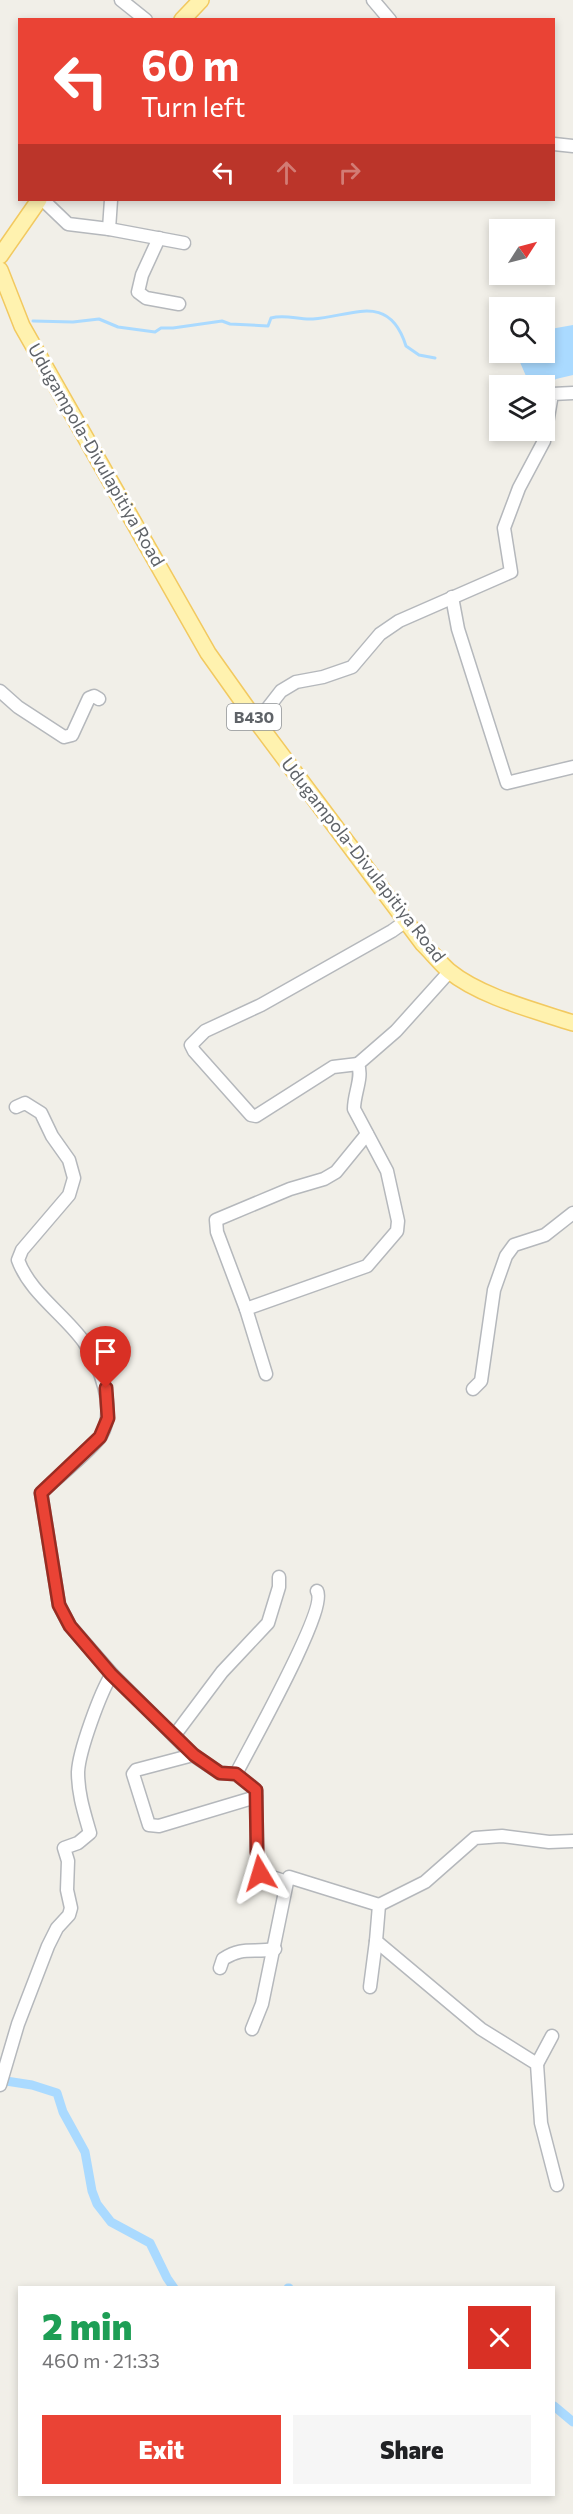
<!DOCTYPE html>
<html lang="en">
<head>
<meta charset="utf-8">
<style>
  body { margin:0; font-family:Commissioner,sans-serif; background:#f6f6f6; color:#202124; height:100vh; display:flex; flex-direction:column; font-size:22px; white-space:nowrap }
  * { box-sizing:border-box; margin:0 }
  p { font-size:20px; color:#757577 }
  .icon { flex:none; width:33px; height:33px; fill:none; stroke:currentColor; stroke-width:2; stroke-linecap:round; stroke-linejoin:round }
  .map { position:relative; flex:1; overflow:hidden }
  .sheet { position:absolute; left:18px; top:2286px; width:537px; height:210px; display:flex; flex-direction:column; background:#fff; border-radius:0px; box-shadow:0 3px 9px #0003 }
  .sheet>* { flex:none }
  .banner { position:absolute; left:18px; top:18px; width:537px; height:183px; border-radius:0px; box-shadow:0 3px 9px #0003; background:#ea4335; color:#fff; overflow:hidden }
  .needle { width:39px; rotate:54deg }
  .fabs { position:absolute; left:489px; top:219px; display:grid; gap:12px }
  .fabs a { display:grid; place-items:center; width:66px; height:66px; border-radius:0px; background:#fff; box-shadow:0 3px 9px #0003; font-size:30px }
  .pin { position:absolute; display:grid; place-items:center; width:51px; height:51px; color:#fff; margin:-62px -26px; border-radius:50% 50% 50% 0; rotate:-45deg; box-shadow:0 0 6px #0007 }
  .pin .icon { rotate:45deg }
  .me { position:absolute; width:66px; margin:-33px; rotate:353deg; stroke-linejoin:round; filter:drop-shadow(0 0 4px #0008) }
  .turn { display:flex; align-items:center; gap:21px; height:126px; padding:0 24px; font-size:27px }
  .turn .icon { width:78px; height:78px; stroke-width:2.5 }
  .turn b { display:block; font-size:42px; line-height:51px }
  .lanes { display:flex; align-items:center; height:57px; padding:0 24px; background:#0003; justify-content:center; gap:30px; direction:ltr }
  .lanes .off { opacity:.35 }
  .round { display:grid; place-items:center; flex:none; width:63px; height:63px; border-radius:0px; background:#f6f6f6 }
  .summary { display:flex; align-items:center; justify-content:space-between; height:102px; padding:0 24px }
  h1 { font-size:36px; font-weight:800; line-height:45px; color:#1e9e55 }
  .action { display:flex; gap:12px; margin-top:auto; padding:12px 24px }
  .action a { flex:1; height:69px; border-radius:0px; background:#ea4335; color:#fff; font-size:24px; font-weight:800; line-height:69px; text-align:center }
  .action a+a { background:#f6f6f6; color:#202124 }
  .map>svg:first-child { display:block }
</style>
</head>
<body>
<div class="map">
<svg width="573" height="2514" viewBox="0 0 573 2514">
  <rect width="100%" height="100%" fill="#f1efe8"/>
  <polygon fill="#aadaff" points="573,325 573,375 556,379 545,388 544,386 529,383 516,353 544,352 545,330"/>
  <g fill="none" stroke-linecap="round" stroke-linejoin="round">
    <path stroke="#aadaff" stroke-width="3" d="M 33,321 L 73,322 L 99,319 L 118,327 L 155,332 L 161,328 L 173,328 L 222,321 L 230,324 L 268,326 L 271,318 C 286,314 298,320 313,319 C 353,316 389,292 406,346 L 419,355 L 435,358"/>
    <g stroke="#aadaff" stroke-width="9">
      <polyline points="0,2076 6,2081 32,2085 57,2093 63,2112 85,2152 92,2191 97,2204 111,2222 150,2243 167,2278 174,2288"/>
      <polyline points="288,2288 289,2288"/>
      <polyline points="554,2406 573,2422"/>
    </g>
    <defs>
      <g id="minor">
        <polyline points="121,0 146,20"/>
        <polyline points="373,0 390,20"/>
        <polyline points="554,144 573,146"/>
        <polyline points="43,200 68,224 109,229 184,243"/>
        <polyline points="109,229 111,200"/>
        <polyline points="159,238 142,275 138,292 146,298 179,304"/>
        <polyline points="452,597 458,629 507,783 573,767"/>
        <polyline points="0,691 18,707 64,737 72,735 89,698 94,696 99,699"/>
        <polyline points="257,722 281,691 296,682 323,677 352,667 380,634 399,621 511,572 504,528 519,488 544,441 552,394 573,393"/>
        <polyline points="358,1064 333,1067 256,1116 251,1115 194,1051 191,1045 205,1031 261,1005 392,931 406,921"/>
        <path d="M 16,1107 L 25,1103 L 41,1113 L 52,1136 L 69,1160 L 74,1178 L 69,1195 L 22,1250 L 18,1260 C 30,1293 64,1314 84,1342 C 100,1366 117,1409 101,1436 C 92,1450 55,1479 41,1493 L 59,1605 L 70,1626 L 112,1674 L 193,1755 L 220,1773 L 236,1774 L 256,1790 L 257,1852 L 260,1873 L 287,1882 L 289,1877 L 379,1905 L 376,1941 L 481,2029 L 537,2064 L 541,2123 L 557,2185"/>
        <path d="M 246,1309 L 367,1266 L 397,1231 L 398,1221 L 387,1171 L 354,1109 C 354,1093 363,1078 358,1064 L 396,1031 L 450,971"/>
        <polyline points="266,1374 246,1309 217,1232 216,1220 290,1189 324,1179 336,1172 367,1134"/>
        <polyline points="473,1389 481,1381 494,1290 506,1256 514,1245 545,1235 573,1213"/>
        <polyline points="174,1736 222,1672 268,1623 279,1587 279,1577"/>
        <polyline points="193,1755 136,1770 133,1774 149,1825 159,1826 256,1797"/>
        <path d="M 236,1774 C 249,1748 328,1609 317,1591"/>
        <polyline points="379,1905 425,1882 475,1838 502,1836 549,1842 573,1841"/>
        <path d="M 220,1968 L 223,1959 C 243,1946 253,1953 275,1949"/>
        <polyline points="370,1987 376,1941"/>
        <polyline points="252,2029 262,2004 287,1882"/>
        <polyline points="537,2064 552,2036"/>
        <path d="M 0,2085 L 18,2024 L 48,1946 L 57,1928 L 69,1915 L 71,1908 L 67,1890 L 68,1861 L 64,1848 L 78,1843 L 90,1833 C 84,1812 78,1794 78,1772 C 79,1751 100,1693 112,1674"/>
      </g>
      <g id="major">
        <polyline points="182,20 201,0"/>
        <polyline points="0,256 39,200"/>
        <path d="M 0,270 L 22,326 L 208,653 L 257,722 L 423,944 C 432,953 440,963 449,971 C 481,997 534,1010 573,1023"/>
      </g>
    </defs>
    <use href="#minor" stroke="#b5b8bc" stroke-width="15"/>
    <use href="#major" stroke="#f2c960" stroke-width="18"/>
    <use href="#minor" stroke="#fff" stroke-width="12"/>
    <use href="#major" stroke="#fff2af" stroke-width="15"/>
  </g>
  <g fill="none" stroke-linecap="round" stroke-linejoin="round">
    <defs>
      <polyline id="route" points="106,1388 108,1418 100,1437 41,1493 59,1605 70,1626 111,1674 194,1755 220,1773 236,1774 256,1790 257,1852 260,1873"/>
    </defs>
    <use href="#route" stroke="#982c22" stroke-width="15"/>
    <use href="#route" stroke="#ea4335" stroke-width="10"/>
  </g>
  <g text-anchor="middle" stroke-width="6" stroke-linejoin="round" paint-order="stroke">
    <rect fill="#fff" stroke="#8f9295" stroke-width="1.5" x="227" y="704" width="54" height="26" rx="4.5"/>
    <g font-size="16" font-weight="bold" fill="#5f6368">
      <text x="254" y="723">B430</text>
    </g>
    <g font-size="18" fill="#5f6368" stroke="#fff">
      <text transform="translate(96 455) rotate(60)" y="6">Udugampola-Divulapitiya Road</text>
      <text transform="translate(363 860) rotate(52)" y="6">Udugampola-Divulapitiya Road</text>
    </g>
  </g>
</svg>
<div class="fabs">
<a><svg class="needle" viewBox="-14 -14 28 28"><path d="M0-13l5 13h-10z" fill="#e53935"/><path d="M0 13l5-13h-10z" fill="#757577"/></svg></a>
<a><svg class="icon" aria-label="search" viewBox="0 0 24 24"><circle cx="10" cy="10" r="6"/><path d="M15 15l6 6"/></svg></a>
<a><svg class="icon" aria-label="layers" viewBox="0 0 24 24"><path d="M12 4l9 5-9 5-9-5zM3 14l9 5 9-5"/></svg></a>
</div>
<div class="pin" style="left:106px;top:1388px;background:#d93025"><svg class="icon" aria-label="arrive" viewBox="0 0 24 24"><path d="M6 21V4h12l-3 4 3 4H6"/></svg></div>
<svg class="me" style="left:260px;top:1873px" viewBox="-20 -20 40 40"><path d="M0-17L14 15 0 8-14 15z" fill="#ea4335" stroke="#fff" stroke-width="4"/></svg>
<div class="banner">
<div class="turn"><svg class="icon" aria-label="left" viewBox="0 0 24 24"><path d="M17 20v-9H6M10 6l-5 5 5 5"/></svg><div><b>60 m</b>Turn left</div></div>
<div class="lanes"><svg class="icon" aria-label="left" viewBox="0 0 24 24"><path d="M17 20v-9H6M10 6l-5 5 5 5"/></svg><svg class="icon off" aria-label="ahead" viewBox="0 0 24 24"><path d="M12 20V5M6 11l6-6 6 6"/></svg><svg class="icon off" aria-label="right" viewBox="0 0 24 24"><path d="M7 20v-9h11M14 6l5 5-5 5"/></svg></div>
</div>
<section class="sheet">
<div class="summary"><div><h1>2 min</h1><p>460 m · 21:33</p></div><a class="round" style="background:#d93025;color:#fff"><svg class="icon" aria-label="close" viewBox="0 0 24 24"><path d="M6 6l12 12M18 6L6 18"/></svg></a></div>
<div class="action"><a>Exit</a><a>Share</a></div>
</section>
</div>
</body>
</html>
